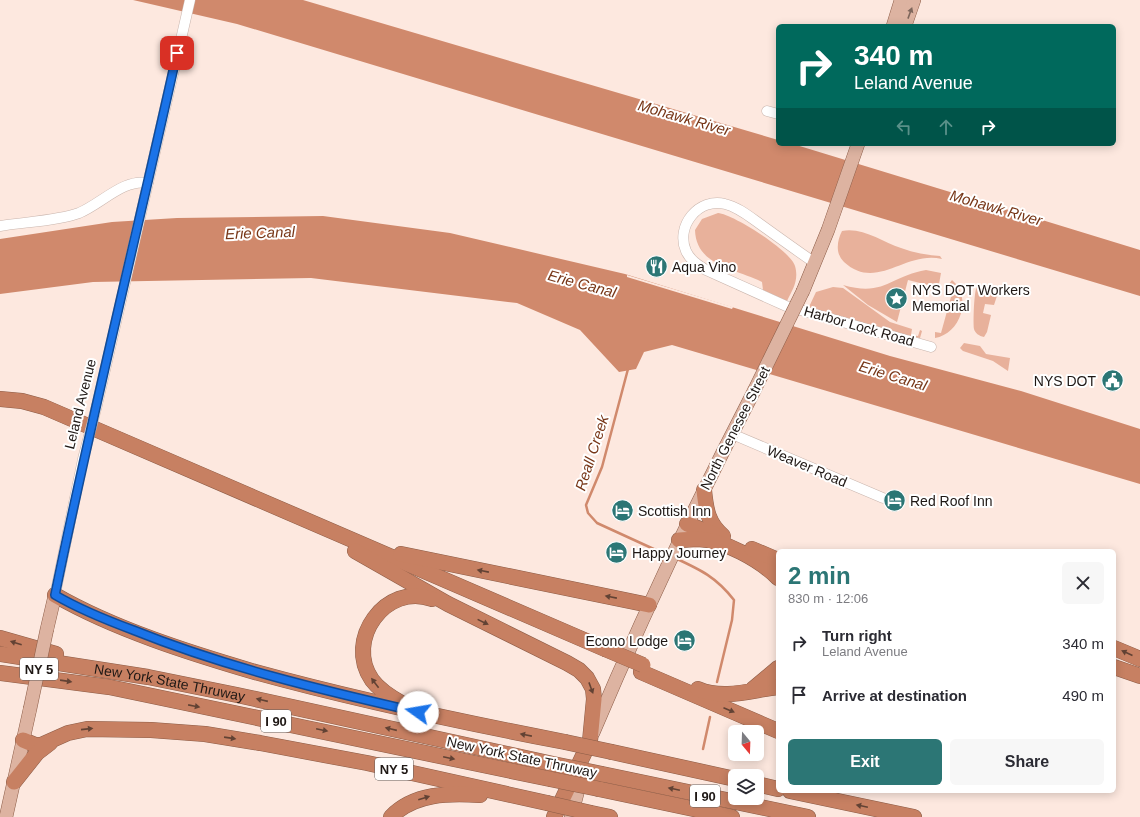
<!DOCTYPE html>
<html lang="en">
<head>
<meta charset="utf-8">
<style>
  body { margin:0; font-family:Helvetica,sans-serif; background:#f7f7f7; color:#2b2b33; height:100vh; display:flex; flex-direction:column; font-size:15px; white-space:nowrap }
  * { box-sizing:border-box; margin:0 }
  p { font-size:13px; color:#7c7c81 }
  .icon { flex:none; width:22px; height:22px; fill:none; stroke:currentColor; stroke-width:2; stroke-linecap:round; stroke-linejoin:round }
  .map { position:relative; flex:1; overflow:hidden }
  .details { position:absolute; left:776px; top:549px; width:340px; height:244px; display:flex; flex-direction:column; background:#fff; border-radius:6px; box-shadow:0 2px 10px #0003 }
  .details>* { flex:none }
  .hud { position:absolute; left:776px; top:24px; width:340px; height:122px; border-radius:6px; box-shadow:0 2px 10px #0003; background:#00695c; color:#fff; overflow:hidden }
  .needle { width:26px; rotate:161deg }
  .fabs { position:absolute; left:728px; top:725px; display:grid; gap:8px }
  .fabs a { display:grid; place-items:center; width:36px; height:36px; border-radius:6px; background:#fff; box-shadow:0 2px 10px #0003; font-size:20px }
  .pin { position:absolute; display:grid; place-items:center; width:34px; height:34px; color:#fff; margin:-17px; border-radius:8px; box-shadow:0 2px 6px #0006 }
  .me { position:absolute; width:44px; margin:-22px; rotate:283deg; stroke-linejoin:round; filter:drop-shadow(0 0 3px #0008) }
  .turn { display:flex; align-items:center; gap:14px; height:84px; padding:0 12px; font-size:18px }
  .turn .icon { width:52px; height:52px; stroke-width:2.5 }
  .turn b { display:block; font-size:28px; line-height:34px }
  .lanes { display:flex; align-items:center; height:38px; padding:0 12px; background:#0003; justify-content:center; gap:20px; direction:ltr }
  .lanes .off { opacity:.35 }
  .round { display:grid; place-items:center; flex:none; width:42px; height:42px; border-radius:6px; background:#f7f7f7 }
  .head { display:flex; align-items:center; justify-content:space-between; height:68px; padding:0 12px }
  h1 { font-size:24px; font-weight:800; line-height:30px; color:#2c7675 }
  .button { display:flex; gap:8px; margin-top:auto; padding:8px 12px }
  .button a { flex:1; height:46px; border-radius:6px; background:#2c7675; color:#fff; font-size:16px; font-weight:800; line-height:46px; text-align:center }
  .button a+a { background:#f7f7f7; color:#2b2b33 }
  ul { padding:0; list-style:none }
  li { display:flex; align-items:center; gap:12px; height:52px; padding:0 12px }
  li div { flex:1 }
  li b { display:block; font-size:15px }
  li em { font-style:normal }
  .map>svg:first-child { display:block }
</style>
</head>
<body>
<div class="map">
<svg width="1140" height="817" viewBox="0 0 1140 817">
  <rect width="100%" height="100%" fill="#fde8df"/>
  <g fill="#e8b19b">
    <path d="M 718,213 C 733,214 791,251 795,266 C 799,280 793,289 787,301 L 763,290 L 762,282 L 758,280 C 731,268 696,264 695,230 L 702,219 Z"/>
    <path d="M 842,231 C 863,227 882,242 901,248 C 914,253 927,255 940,256 L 942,259 C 905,250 877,292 844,262 C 835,253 837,241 842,231 Z"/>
    <path d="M 926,270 L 941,273 L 939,284 L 932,286 L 908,280 L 897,322 L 868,305 L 843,285 C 885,297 890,276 926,270 Z"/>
    <path d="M 952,280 C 973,298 960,334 935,338 L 935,332 L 941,333 L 954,286 L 949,284 Z"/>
    <path d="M 984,285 L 998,287 L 999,290 L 994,305 L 985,304 L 983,313 L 991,315 L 987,332 L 984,337 C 979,336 975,333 974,329 C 973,322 974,291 977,286 Z"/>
    <polygon points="833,287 843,288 890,322 912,329 911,335 918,336 920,330 922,331 920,338 905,336 808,309 816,292"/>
    <polygon points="964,343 980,346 986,354 1010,358 1008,371 993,361 963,351 960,348"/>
  </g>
  <g fill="#d0896c">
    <polygon points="133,0 303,0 778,140 778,144 793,144 1140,250 1140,296 237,24"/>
    <polygon points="323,216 450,233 625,274 890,356 1021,391 1140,429 1140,484 672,345 644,352 636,369 619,372 580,330 517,303 311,278 93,282 0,294 0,239 112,222 177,218"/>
  </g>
  <polygon fill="#fde8df" points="627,275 733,307 732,309 627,277"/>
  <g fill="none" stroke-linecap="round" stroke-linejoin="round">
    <g stroke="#d0896c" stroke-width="2.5">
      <polyline points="628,369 602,467 586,505 588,513 597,523 669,556"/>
      <path d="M 675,558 C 701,570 716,577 734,600 L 732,620 L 717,682"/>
      <polyline points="703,749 710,717"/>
    </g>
    <defs>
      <g id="minor">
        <polyline points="767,111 778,114"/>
        <path d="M 0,226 C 23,222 58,221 79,213 C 101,204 124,178 148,183"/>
        <path d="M 815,263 C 796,250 778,237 760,224 C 750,217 738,207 725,204 C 699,197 675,226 686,251 C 690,260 698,265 706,270 L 786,306 L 931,347"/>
        <polyline points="97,405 190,0"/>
        <polyline points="732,434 883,498"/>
        <polyline points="55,595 83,459"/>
      </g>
      <g id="major">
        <polyline points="893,26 901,0"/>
        <polyline points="905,26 914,0"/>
        <polyline points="803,291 828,230 858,144"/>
        <polyline points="47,629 55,595"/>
        <path d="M 593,733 C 642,617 696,503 754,391"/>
        <polyline points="6,817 30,709"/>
        <polyline points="571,817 582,775"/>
      </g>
      <g id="highway">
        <polyline points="0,399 22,401 44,407 605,649"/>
        <path d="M 704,490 C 706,510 708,523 723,536"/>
        <polyline points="687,524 716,535"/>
        <path d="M 679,540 C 685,540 692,539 698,539 C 724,540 760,560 778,578"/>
        <polyline points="752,549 778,560"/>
        <polyline points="355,551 448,604 567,663 579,670 587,678 593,689 594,699 590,741 554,817"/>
        <polyline points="401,554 649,605"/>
        <path d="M 55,595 C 114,629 190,653 255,672 C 357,700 461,722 565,742"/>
        <polyline points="0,638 56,654"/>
        <polyline points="1114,648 1140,659"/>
        <path id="s1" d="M 0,654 L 148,677 L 237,695 L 553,764"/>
        <polyline points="1114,667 1140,676"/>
        <polyline points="641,672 778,731"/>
        <polyline points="0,673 109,687 550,779"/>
        <path d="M 698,689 C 723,700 752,690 778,687"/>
        <polyline points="753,689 778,668"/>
        <path d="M 403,704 C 392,698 380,691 372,680 C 344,640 386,582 432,599"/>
        <polyline points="23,740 35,745 41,745 68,733 87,729 151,730 205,734 260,743 367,763 547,803"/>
        <polyline points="612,752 735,779"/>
        <polyline points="602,774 808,817"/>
        <polyline points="14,782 37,753 50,743"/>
        <polyline points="757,784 778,789"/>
        <polyline points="599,789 732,817"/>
        <polyline points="790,791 914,817"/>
        <polyline points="591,813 610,817"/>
        <path d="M 391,817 C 414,793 449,793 480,795"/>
      </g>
    </defs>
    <use href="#minor" stroke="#c9b5ad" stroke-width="11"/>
    <use href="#major" stroke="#8c5c47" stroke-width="14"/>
    <use href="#highway" stroke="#8c5c47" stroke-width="16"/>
    <use href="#minor" stroke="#fff" stroke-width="10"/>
    <use href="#major" stroke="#ddb3a1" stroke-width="13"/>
    <use href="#highway" stroke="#c78062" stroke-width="15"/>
    <defs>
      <polyline id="minor-bridge" points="83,459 97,405"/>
      <g id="major-bridge">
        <polyline points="754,391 803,291"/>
        <polyline points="30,709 47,629"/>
      </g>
      <g id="highway-bridge">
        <polyline points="605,649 643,665"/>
        <polyline points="565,742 612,752"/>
        <polyline points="553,764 602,774"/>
        <polyline points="550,779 599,789"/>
        <polyline points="547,803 591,813"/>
      </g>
    </defs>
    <use href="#minor-bridge" stroke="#c9b5ad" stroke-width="11" stroke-linecap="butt"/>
    <use href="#major-bridge" stroke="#8c5c47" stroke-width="14" stroke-linecap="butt"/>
    <use href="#highway-bridge" stroke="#8c5c47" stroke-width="16" stroke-linecap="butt"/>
    <use href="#minor-bridge" stroke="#fff" stroke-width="10"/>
    <use href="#major-bridge" stroke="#ddb3a1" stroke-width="13"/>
    <use href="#highway-bridge" stroke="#c78062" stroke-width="15"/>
  </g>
  <defs><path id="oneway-solid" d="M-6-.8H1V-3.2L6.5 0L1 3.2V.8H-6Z"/></defs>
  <use fill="#7e665b" href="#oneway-solid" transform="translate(910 13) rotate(-70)"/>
  <g fill="#624234">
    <use href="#oneway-solid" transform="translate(483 571) rotate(-169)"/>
    <use href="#oneway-solid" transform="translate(611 597) rotate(-169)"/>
    <use href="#oneway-solid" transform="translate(483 622) rotate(26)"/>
    <use href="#oneway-solid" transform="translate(16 643) rotate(-162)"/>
    <use href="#oneway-solid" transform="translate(1127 653) rotate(-156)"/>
    <use href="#oneway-solid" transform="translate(66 681) rotate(8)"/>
    <use href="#oneway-solid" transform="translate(375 683) rotate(-127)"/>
    <use href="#oneway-solid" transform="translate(591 688) rotate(70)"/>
    <use href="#oneway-solid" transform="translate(262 700) rotate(-167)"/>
    <use href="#oneway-solid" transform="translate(194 706) rotate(11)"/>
    <use href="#oneway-solid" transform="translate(729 710) rotate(23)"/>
    <use href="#oneway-solid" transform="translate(87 729) rotate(-6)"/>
    <use href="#oneway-solid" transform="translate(391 729) rotate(-167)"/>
    <use href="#oneway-solid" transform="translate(322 730) rotate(12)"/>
    <use href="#oneway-solid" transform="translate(526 735) rotate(-169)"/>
    <use href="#oneway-solid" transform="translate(230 738) rotate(8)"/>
    <use href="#oneway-solid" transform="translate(449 758) rotate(12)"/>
    <use href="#oneway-solid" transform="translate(674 789) rotate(-168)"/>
    <use href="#oneway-solid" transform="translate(424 798) rotate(-17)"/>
    <use href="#oneway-solid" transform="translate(862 806) rotate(-168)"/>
  </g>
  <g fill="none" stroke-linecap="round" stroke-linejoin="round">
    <defs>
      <path id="route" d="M 177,53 C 137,234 92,414 55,595 C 79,609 106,620 133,630 C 225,667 321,690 418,712"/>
    </defs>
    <use href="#route" stroke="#114b97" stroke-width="10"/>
    <use href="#route" stroke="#1a73e8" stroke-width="7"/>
  </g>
  <defs>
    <symbol id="restaurant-disc" viewBox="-11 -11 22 22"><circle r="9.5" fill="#2c7675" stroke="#fff"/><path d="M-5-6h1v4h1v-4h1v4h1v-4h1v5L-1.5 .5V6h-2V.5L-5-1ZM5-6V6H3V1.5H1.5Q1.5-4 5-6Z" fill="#fff"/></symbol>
    <symbol id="sight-disc" viewBox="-11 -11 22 22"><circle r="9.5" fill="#2c7675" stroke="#fff"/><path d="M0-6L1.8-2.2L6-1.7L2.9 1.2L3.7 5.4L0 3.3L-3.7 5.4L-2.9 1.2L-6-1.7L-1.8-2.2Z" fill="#fff"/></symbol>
    <symbol id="civic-disc" viewBox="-11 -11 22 22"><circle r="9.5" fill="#2c7675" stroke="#fff"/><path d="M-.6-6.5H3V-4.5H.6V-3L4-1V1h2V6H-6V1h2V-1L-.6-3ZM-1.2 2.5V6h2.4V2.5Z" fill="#fff"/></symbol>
    <symbol id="hotel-disc" viewBox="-11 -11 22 22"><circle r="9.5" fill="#2c7675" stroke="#fff"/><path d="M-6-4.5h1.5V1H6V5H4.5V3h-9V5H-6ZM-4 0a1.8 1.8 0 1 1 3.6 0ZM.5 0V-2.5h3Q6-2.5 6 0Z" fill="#fff"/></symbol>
  </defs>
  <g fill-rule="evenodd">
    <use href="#restaurant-disc" x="644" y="254" width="25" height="25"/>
    <use href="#sight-disc" x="884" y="286" width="25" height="25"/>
    <use href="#civic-disc" x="1100" y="368" width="25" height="25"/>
    <use href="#hotel-disc" x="882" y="488" width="25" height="25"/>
    <use href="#hotel-disc" x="610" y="498" width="25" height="25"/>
    <use href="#hotel-disc" x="604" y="540" width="25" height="25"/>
    <use href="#hotel-disc" x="672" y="628" width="25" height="25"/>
  </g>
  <g text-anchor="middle" stroke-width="4" stroke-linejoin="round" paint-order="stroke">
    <g fill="#fff" stroke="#625d5b" stroke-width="1">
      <rect x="20" y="658" width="38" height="22" rx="3"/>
      <rect x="261" y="710" width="30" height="22" rx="3"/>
      <rect x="375" y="758" width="38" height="22" rx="3"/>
      <rect x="690" y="785" width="30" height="22" rx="3"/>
    </g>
    <g font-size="13" font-weight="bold" fill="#1f1815">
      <text x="39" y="674">NY 5</text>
      <text x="276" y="726">I 90</text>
      <text x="394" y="774">NY 5</text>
      <text x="705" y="801">I 90</text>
    </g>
    <g font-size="14" fill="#1f1815" stroke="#fff" text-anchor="start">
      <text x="672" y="272">Aqua Vino</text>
      <text x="912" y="295">NYS DOT Workers<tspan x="912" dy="16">Memorial</tspan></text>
      <text x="1096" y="386" text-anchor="end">NYS DOT</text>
      <text x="910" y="506">Red Roof Inn</text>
      <text x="638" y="516">Scottish Inn</text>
      <text x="632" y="558">Happy Journey</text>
      <text x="668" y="646" text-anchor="end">Econo Lodge</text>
    </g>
    <g font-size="14" fill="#1f1815" stroke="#fff">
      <text transform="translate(859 326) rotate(16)" y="5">Harbor Lock Road</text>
      <text transform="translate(80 404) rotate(-76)" y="5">Leland Avenue</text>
      <text transform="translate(735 428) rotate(-63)" y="5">North Genesee Street</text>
      <text transform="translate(807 466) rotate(23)" y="5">Weaver Road</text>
      <text dy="5" stroke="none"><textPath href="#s1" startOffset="172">New York State Thruway</textPath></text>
      <text transform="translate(522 757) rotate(12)" y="5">New York State Thruway</text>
    </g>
    <g font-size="15" font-style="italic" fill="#773617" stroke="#fff">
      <text transform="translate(684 118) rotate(16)" y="5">Mohawk River</text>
      <text transform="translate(996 208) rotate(16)" y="5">Mohawk River</text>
      <text transform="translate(260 233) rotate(-2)" y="5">Erie Canal</text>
      <text transform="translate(582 284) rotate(15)" y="5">Erie Canal</text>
      <text transform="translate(893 376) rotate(17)" y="5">Erie Canal</text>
      <text transform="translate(592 453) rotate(-72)" y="5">Reall Creek</text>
    </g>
  </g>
</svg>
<div class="fabs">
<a><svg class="needle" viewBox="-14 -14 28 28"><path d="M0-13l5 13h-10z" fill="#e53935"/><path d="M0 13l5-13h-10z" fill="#7c7c81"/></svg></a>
<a><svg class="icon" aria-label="layers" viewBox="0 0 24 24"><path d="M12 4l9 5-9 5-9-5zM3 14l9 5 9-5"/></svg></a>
</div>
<div class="pin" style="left:177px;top:53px;background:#d93025"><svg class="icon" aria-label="arrive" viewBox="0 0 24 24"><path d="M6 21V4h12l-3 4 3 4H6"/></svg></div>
<svg class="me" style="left:418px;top:712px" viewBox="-20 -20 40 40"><circle r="19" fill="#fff"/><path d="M0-13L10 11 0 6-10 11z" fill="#1a73e8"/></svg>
<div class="hud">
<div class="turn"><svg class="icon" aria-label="right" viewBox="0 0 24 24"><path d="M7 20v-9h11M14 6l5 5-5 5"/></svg><div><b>340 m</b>Leland Avenue</div></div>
<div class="lanes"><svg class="icon off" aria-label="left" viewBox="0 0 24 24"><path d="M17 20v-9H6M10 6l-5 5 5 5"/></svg><svg class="icon off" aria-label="ahead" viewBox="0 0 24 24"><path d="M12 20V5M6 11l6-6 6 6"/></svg><svg class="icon" aria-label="right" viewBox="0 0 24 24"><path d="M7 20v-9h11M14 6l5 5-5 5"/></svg></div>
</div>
<section class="details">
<div class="head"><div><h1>2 min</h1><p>830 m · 12:06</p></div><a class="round"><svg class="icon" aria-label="close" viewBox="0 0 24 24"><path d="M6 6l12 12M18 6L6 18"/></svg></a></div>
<ul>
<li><svg class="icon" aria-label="right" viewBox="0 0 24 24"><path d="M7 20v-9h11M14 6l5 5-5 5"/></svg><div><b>Turn right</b><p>Leland Avenue</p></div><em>340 m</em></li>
<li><svg class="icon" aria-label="arrive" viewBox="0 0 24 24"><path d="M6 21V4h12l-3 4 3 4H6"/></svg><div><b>Arrive at destination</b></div><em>490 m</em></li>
</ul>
<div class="button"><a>Exit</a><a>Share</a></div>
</section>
</div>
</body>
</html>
